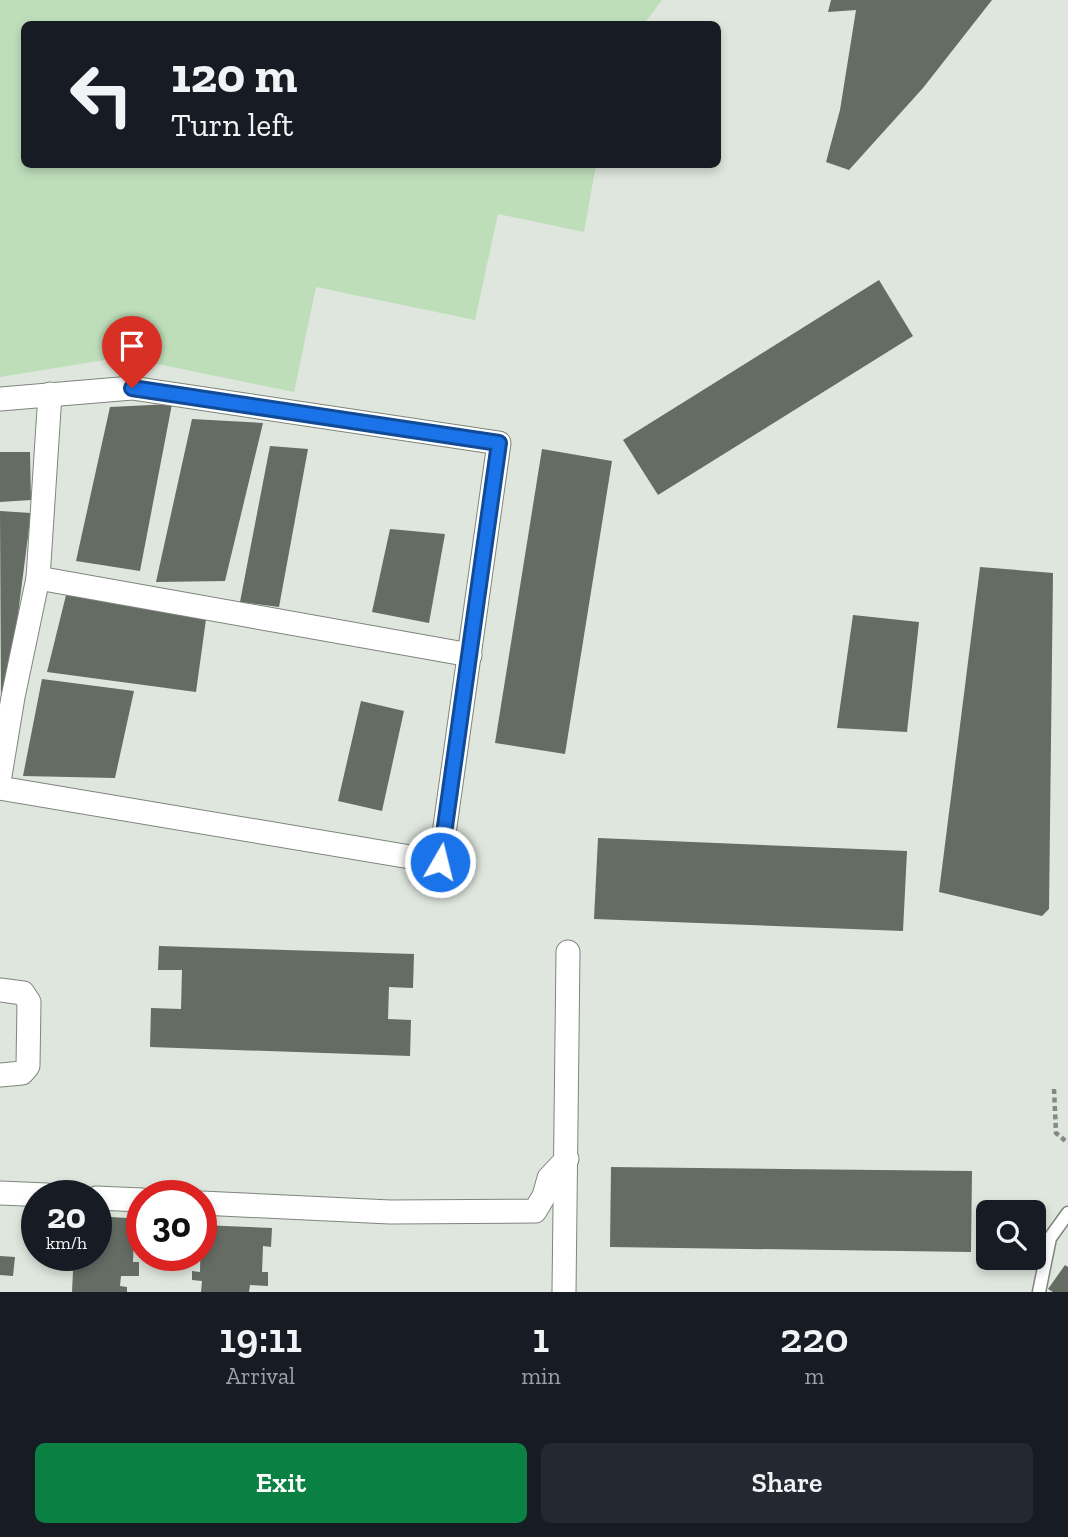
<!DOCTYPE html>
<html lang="en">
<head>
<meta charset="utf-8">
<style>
  body { margin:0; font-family:"Zilla Slab",serif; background:#242831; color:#f1f3f6; height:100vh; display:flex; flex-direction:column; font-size:26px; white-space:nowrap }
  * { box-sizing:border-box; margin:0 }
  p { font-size:23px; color:#9ea1a6 }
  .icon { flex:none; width:38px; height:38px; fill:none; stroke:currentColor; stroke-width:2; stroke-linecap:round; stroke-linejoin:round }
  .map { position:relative; height:1292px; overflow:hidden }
  .panel { display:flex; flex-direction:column; background:#171b24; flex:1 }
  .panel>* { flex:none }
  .guide { position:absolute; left:21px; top:21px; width:700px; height:147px; border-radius:10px; box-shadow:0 4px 10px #0003; background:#171b24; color:#f1f3f6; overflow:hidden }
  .tools { position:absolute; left:976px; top:1200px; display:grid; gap:14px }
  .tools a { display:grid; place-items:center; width:70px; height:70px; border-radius:10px; background:#171b24; box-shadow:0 4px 10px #0003; font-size:35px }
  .speed { position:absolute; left:21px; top:1180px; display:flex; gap:14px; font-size:35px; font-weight:700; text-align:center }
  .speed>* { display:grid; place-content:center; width:91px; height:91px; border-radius:50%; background:#171b24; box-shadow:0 4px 10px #0003; line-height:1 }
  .speed small { font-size:18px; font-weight:400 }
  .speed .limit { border:10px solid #d22; background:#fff; color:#111 }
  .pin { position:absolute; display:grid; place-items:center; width:60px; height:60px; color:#fff; margin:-72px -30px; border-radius:50% 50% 50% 0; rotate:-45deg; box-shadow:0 0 7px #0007 }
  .pin .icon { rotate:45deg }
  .me { position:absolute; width:77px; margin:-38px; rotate:8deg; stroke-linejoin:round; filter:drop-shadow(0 0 5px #0008) }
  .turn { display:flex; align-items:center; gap:24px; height:147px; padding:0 35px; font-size:32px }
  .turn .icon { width:91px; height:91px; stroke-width:2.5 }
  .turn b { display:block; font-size:49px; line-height:60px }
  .eta { display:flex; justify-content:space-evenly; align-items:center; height:119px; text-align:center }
  .eta b { font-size:42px; font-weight:600; line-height:49px }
  .cta { display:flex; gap:14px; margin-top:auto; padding:14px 35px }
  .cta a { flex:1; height:80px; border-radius:10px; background:#0b8043; color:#fff; font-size:28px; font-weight:600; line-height:80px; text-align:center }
  .cta a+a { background:#242831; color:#f1f3f6 }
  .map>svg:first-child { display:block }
</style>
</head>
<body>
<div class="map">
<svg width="1068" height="1292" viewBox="0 0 1068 1292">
  <rect width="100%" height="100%" fill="#dee6dd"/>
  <polygon fill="#bedeba" points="0,0 662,0 644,24 24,24 24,164 596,165 584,232 498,214 475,320 316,287 294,392 123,357 0,377"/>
  <g fill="#646c64">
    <polygon points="831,0 992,0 923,88 849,170 826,162 840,110 856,10 828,12"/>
    <polygon points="879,280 913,336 658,495 623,440"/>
    <polygon points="172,404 140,571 76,561 110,407"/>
    <polygon points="192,419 263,423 225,581 156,582"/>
    <polygon points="270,446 308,449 279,607 240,602"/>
    <polygon points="542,449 612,461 565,754 495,743"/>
    <polygon points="0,452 30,452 31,500 0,502"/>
    <polygon points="0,511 31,513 17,622 1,699"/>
    <polygon points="390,529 445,534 429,623 372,612"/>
    <polygon points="980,567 1053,573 1049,909 1042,916 939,892"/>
    <polygon points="69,583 207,612 196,692 47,672"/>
    <polygon points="853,615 919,622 907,732 837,728"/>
    <polygon points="42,679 134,691 115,778 23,776"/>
    <polygon points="361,701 404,711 382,811 338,801"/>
    <polygon points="598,838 907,851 903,931 594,919"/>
    <polygon points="159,946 414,954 413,988 389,987 388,1019 411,1020 410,1056 150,1047 151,1008 181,1009 182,970 158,970"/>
    <polygon points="611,1167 972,1171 971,1252 610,1247"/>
    <polygon points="96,1216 142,1219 142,1237 134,1236 133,1262 139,1262 139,1276 121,1276 120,1286 127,1287 127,1292 72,1292 73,1271 63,1270 64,1262 71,1262 71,1255 96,1255"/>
    <polygon points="201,1225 272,1228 271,1247 263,1246 262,1272 268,1272 268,1286 250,1285 249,1292 201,1292 202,1281 192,1280 192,1271 200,1272"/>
    <polygon points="0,1256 15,1257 13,1276 0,1275"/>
    <polygon points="1065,1265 1068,1267 1068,1292 1053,1292 1048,1289"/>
  </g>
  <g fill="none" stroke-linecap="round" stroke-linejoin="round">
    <defs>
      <polyline id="lane" points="1039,1292 1050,1238 1068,1213"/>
      <g id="street">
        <polyline points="0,399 132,388 499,443 440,862 0,788"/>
        <polyline points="38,578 470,655"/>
        <polyline points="0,776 13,697 38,578 50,394"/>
        <polyline points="0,990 23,993 29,1002 28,1066 22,1073 0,1075"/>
        <polyline points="0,1193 47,1195"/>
        <polyline points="96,1198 142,1200"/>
        <polyline points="201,1203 390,1212 535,1211 544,1196 549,1178 567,1159"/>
        <polyline points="564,1292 568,952"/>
      </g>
    </defs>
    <use href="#lane" stroke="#7e857d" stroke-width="15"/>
    <use href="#street" stroke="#7e857d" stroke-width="25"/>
    <polyline stroke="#848984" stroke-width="4.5" stroke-dasharray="5 3.5" stroke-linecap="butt" points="1054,1089 1056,1133 1068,1143"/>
    <use href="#lane" stroke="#fff" stroke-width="12"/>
    <use href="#street" stroke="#fff" stroke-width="23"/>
  </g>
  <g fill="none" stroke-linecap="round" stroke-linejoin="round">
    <defs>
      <polyline id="route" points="132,388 499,443 440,862"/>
    </defs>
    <use href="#route" stroke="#114b97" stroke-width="18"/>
    <use href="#route" stroke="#1a73e8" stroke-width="12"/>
  </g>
</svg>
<div class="tools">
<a><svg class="icon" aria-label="search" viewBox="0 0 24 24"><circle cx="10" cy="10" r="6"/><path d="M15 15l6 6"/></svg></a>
</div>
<div class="speed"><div>20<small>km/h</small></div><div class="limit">30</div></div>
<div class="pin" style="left:132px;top:388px;background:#d93025"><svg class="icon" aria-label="arrive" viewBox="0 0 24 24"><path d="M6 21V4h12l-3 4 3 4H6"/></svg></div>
<svg class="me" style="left:440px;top:862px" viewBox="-20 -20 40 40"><circle r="17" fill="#1a73e8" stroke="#fff" stroke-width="3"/><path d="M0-11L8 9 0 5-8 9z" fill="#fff"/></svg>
<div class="guide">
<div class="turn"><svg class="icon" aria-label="left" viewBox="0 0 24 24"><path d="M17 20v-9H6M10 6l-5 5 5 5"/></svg><div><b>120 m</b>Turn left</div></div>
</div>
</div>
<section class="panel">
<div class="eta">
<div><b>19:11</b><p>Arrival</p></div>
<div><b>1</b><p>min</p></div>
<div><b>220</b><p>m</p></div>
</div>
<div class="cta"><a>Exit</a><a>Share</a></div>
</section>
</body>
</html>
